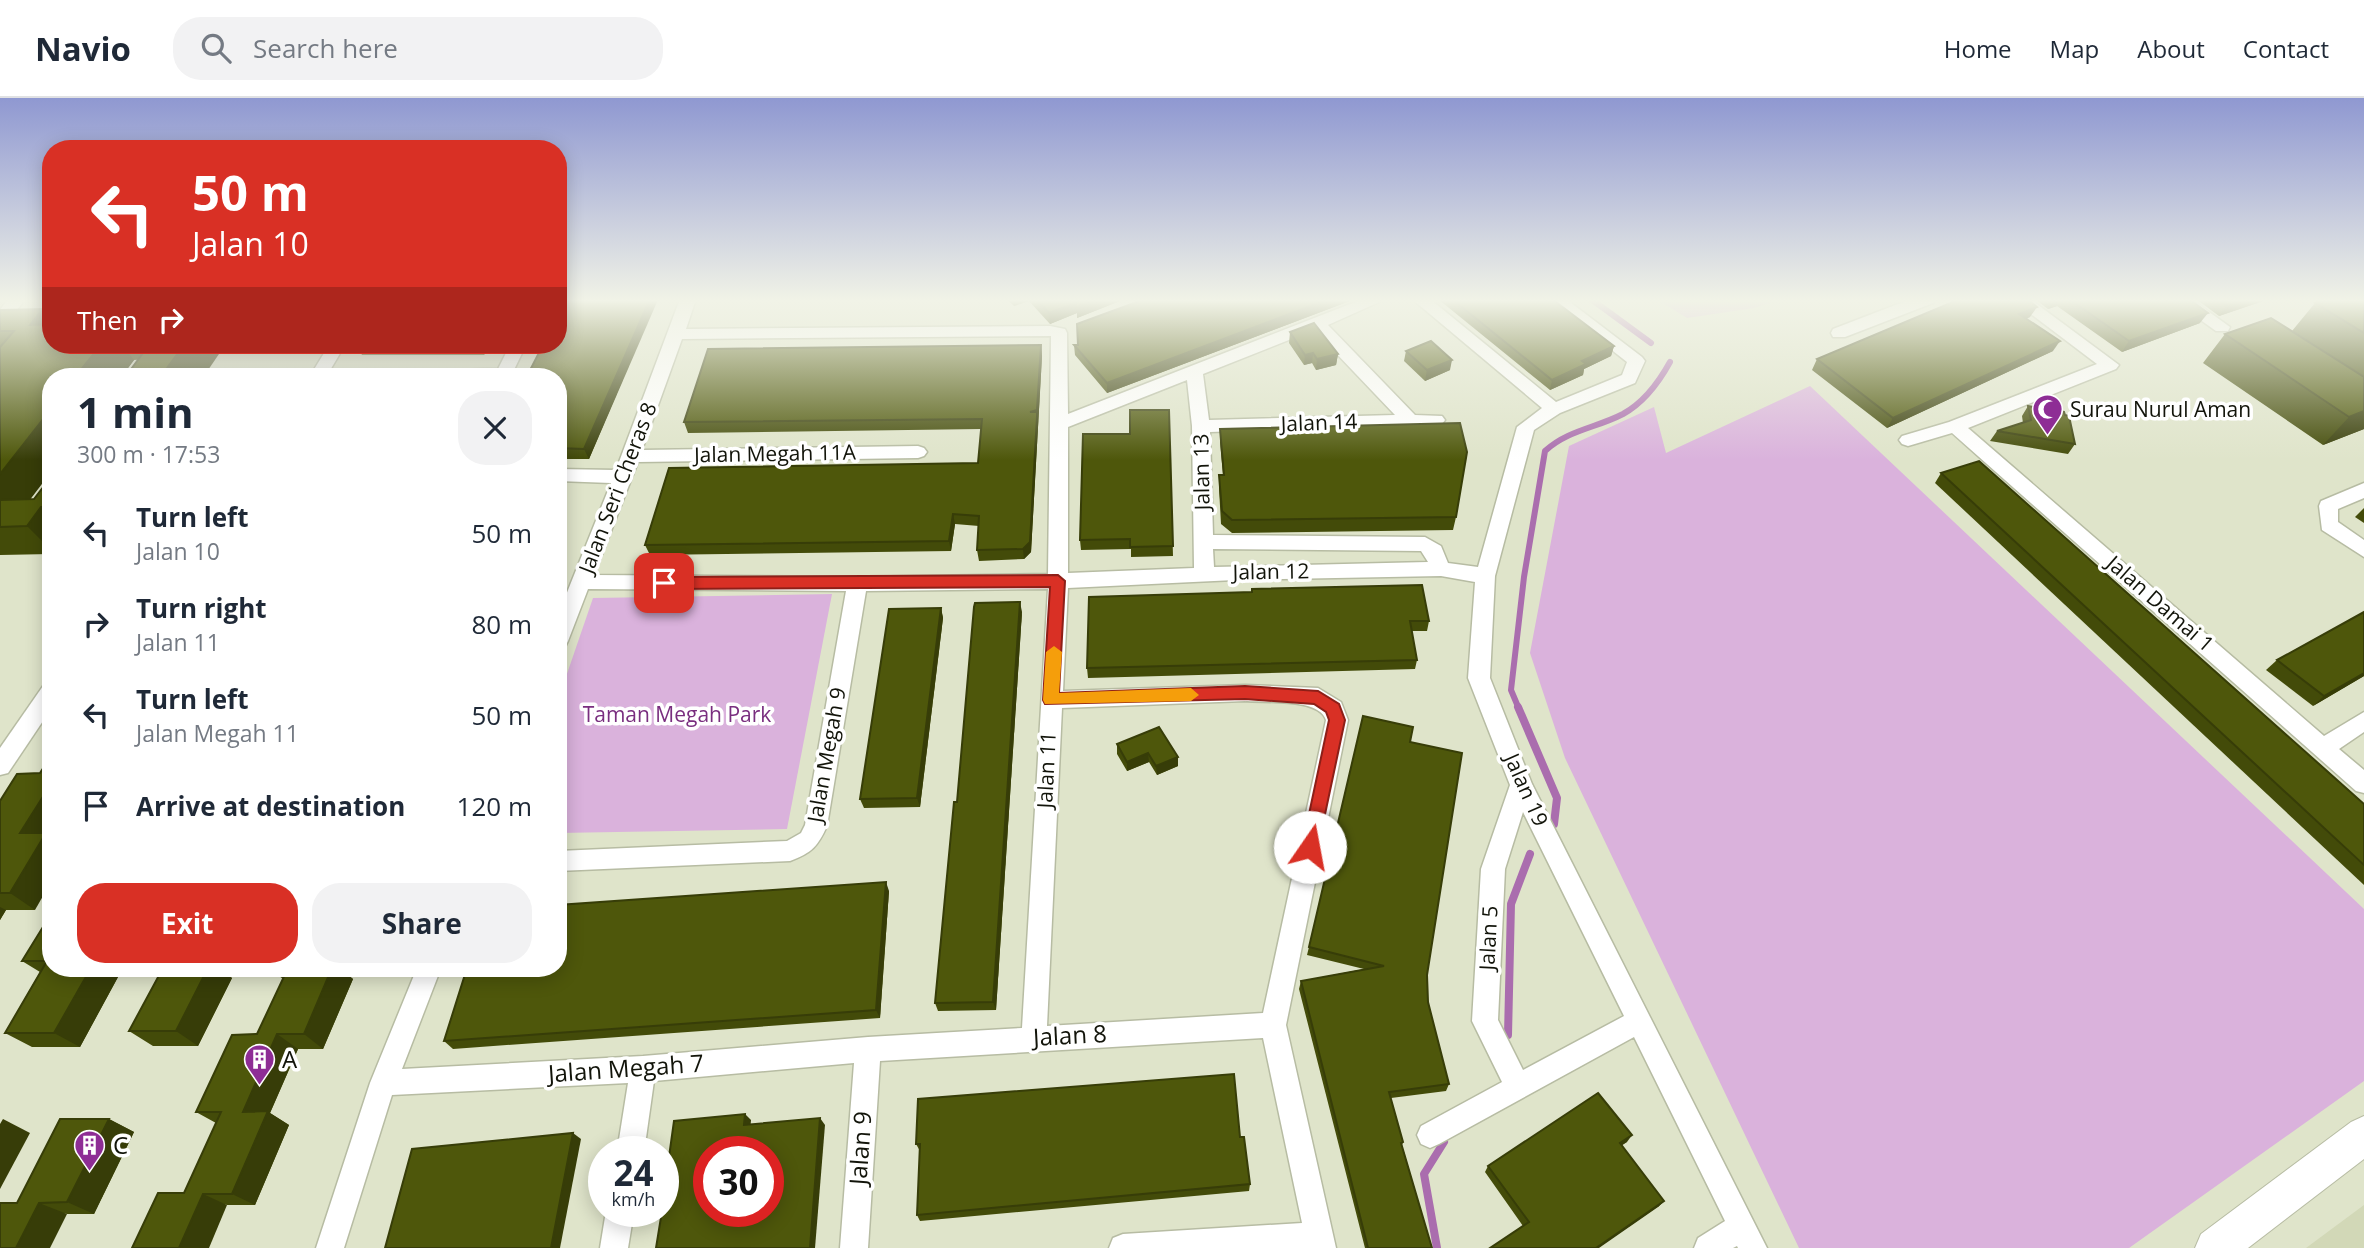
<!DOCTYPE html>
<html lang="en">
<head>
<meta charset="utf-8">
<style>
  body { margin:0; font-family:"Open Sans",sans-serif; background:#f2f2f3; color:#1f2937; height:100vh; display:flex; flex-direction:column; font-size:26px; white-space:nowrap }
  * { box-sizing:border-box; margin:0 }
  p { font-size:23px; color:#747a83 }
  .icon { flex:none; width:38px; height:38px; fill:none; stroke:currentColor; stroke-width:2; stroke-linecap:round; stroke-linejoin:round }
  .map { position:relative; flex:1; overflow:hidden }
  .details { position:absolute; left:42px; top:270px; width:525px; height:609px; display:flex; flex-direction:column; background:#fff; border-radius:28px; box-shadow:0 4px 18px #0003 }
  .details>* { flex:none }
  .top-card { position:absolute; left:42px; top:42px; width:525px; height:214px; border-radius:28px; box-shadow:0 4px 18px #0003; background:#d93025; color:#fff; overflow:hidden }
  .speed { position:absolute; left:588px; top:1038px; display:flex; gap:14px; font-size:35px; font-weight:700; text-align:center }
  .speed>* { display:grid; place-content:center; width:91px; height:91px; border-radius:50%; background:#fff; box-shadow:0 4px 18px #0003; line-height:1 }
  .speed small { font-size:18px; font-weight:400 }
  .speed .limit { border:10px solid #d22; background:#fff; color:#111 }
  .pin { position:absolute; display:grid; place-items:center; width:60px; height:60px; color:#fff; margin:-30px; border-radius:14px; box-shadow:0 4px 10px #0006 }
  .me { position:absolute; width:77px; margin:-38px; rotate:12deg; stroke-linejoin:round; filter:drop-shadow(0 0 5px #0008) }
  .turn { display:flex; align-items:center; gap:24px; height:147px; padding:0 35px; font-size:32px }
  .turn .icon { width:91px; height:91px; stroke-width:2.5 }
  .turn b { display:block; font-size:49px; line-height:60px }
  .then { display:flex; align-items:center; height:66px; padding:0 35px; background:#0003; gap:14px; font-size:26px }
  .round { display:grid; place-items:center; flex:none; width:74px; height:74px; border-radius:28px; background:#f2f2f3 }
  .overview { display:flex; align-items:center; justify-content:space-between; height:119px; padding:0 35px }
  h1 { font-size:42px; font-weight:700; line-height:52px }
  .cta { display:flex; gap:14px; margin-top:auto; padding:14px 35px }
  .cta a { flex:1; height:80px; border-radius:28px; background:#d93025; color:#fff; font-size:28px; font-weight:700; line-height:80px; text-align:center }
  .cta a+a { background:#f2f2f3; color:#1f2937 }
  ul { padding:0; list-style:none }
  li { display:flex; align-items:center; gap:21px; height:91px; padding:0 35px }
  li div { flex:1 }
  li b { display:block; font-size:26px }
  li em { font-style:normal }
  header { display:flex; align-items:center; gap:42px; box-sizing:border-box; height:98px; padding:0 35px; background:#fff; border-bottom:2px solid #e0e1e3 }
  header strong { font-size:33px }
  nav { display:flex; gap:38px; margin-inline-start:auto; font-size:24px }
  .search { width:490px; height:63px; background:#f2f2f3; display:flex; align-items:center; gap:18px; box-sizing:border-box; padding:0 24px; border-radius:28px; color:#747a83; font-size:26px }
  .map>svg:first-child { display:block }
</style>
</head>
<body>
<header>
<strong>Navio</strong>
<div class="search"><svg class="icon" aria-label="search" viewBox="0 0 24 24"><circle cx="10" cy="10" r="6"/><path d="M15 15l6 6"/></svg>Search here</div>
<nav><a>Home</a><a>Map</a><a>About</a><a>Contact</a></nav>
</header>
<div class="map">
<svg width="2364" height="1150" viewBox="0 0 2364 1150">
  <rect width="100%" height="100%" fill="#dfe4ca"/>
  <polygon fill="#d2d8b7" points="2364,1107 2364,1150 2306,1150"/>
  <g fill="#dab2dc">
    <polygon points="1656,201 1782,201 1754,210 1687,220"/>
    <polygon points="1810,288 2364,811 2364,983 2129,1150 1799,1150 1565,660 1530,555 1569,348 1654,309 1666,355"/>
    <polygon points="832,496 787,731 558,735 558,602 593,500"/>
  </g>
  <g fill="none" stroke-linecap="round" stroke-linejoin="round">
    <g stroke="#aa6dae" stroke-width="6">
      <polyline points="1591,201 1651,245"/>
      <path d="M 1519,611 L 1511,592 L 1524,479 L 1545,353 C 1568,332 1596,330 1623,316 C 1643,305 1659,284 1670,264"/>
    </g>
    <g stroke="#aa6dae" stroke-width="8">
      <polyline points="1518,609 1557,700 1554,726"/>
      <polyline points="1508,937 1511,806 1530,756"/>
      <polyline points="1437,1150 1424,1076 1444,1044"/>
    </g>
    <defs>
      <g id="street">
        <polygon points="8,201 25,201 9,223 0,223 0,212"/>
        <path d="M 680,201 L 696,201 L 686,231 L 1050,228 L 1065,231 L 1067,235 L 1068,316 L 1363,201 L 1386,201 L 1328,227 L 1415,317 L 1442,318 L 1445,322 L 1442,326 L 1210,334 L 1213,437 L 1425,439 L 1441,448 L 1448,465 L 1478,469 L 1517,329 L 1542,310 L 1412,201 L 1430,201 L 1556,304 L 1622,277 L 1627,264 L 1547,201 L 1566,201 L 1642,259 L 1645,263 L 1635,285 L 1560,315 L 1534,332 L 1495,478 L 1490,580 L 1532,686 L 1767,1150 L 1738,1150 L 1737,1148 L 1733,1150 L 1694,1150 L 1698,1140 L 1725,1123 L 1634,939 L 1439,1046 L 1430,1050 L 1421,1046 L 1417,1037 L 1421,1028 L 1502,984 L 1472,923 L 1481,771 L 1510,687 L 1468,580 L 1475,484 L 1441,478 L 1235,482 L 1068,490 L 1063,593 L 1245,587 L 1318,590 L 1341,604 L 1348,622 L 1286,927 L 1336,1150 L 1109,1150 L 1113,1140 L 1123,1136 L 1302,1125 L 1263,940 L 880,963 L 868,1150 L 840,1150 L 854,965 L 654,983 L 644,1054 L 617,1054 L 628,985 L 392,997 L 344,1150 L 316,1150 L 370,985 L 417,870 L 441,870 L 402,971 L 643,958 L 868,939 L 1022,930 L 1048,491 L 866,493 L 827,728 C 818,748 812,755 790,763 L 558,773 L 558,753 L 787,743 L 801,735 L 805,727 L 846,493 L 588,491 L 568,543 L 565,549 L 558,551 L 558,517 L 611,385 L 558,383 L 558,371 L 616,372 ZM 1314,232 L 1395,317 L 1209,322 L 1203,276 ZM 1051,238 L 1048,476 L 857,479 L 594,477 L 638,364 L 918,360 L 924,358 L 927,354 L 924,350 L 918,348 L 642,352 L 682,241 ZM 1187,282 L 1192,328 L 1194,470 L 1068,475 L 1068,329 ZM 1213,451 L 1421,453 L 1428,464 L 1214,469 ZM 1245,603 C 1266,605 1319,600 1326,622 L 1263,915 L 1047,928 L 1062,610 ZM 1523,714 L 1624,918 L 1523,972 L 1498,922 L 1505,771 Z"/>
        <polygon points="1911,201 1935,201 1933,205 1845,239 1833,239 1831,235 1833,231"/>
        <polygon points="2011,201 2030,201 2119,267 2116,271 1968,330 2324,638 2364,614 2364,634 2339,651 2364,672 2364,695 2356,693 1952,335 1908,348 1902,346 1899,342 1902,338 1949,324 2097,266"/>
        <polygon points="2171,201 2191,201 2230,229 2228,233 2216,233"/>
        <polygon points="329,247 345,247 329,274 498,271 510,247 526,247 511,278 310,278"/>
        <polygon points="2364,385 2364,400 2338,411 2338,424 2364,442 2364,459 2322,432 2319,408 2321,403"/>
        <polygon points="51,586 51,611 8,675 0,677 0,650 43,588"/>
        <polygon points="606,1113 634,1113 628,1150 600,1150"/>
      </g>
      <polygon id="secondary" points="2364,1018 2364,1061 2248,1150 2195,1150 2201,1136 2351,1024"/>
    </defs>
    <use href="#street" stroke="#b7bca3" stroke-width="3"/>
    <use href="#secondary" stroke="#b7bca3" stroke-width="2"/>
    <use href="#street" fill="#fff" fill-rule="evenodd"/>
    <use href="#secondary" fill="#fff" fill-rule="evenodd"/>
  </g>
  <g fill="#434b09">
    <polygon points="564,201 657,201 589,361 558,361 558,278 562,209"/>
    <polygon points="1007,201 1125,201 1077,220 1077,215 1050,226 1029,203 1014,208"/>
    <polygon points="1145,201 1355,201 1107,295 1075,257 1074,247 1078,247"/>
    <polygon points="1438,201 1552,201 1614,248 1611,258 1584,271 1583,277 1550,292"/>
    <polygon points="2035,201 2189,201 2200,225 2122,254 2057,208 2048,211"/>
    <polygon points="2196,201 2269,201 2219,218"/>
    <polygon points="2364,201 2364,331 2323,347 2203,265 2225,236 2292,233 2315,205"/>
    <polygon points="0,212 51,247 212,247 219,256 134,262 30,401 34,401 51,379 51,456 0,457"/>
    <polygon points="2030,219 2026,221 2053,253 1887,330 1812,272 1817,261"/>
    <polygon points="1290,234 1338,256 1336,267 1316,272 1312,265 1304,267 1289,245"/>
    <polygon points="356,247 490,247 484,257 362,257"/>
    <polygon points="1041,247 1042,258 1031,454 1024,461 979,463 977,452 979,428 955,426 951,453 650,457 645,447 978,365 981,331 688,335 684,324"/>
    <polygon points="1406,253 1450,272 1425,283 1404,263"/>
    <polygon points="2028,308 2065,317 2075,346 2068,356 1990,343 1997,333 2023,325 2022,318"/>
    <polygon points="1169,312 1173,458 1131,459 1131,451 1081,452 1080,442 1130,336"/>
    <polygon points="1220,331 1456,419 1453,432 1232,435 1221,426 1219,390 1219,377 1223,377 1220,344"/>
    <polygon points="1941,375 2364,706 2364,787 1935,385"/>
    <polygon points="2364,410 2364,425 2355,419"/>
    <polygon points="1089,499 1429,523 1427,533 1412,533 1417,562 1415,571 1088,580 1087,570"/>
    <polygon points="941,510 943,520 920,709 864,710 860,701"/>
    <polygon points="1022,514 996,912 938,913 935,905 957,704"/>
    <polygon points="2364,514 2364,578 2313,608 2266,572 2277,562"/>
    <polygon points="1410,644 1427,877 1428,904 1449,986 1446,993 1391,1000 1403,1044 1402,1047 1432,1150 1365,1150 1299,891 1301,883 1364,871 1307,857 1309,849"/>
    <polygon points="1117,646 1178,659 1178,668 1157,677 1149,664 1127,673 1117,656"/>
    <polygon points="0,703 35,812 6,812 0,822"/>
    <polygon points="889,793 880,920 453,951 444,943"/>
    <polygon points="51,816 51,870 118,879 80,949 32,949 5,935 40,874 22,863"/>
    <polygon points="151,870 218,870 232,880 198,948 153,948 129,933 160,875"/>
    <polygon points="269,870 339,870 353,881 323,951 298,951 270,1015 289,1027 255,1107 227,1107 184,1095 216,1025 196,1014 257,936 283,881"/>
    <polygon points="109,1021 134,1034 94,1116 67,1116 17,1105"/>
    <polygon points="1240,1039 1250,1086 1249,1093 920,1123 917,1117 920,1053 916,1046"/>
    <polygon points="1627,1044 1621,1047 1664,1103 1658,1109 1523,1128 1485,1074 1488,1068"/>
  </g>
  <g fill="#373d08">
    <polygon points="650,201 657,201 657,204 589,361 584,351"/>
    <polygon points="1013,201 1029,201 1029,203 1014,208"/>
    <polygon points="1098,201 1125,201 1077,220 1077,215 1050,226 1049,215 1076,205"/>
    <polygon points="1329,201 1355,201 1107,295 1107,285"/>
    <polygon points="2055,201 2061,201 2057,208 2048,211"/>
    <polygon points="2246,201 2269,201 2219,218 2227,208"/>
    <polygon points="2037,209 2030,219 2013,227 2019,216"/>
    <polygon points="43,211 51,220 51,247 30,227"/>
    <polygon points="2208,215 2200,225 2122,254 2129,243"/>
    <polygon points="2060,243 2053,253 1887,330 1893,320"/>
    <polygon points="101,247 122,247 134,262 122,278 76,278"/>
    <polygon points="184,247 212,247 219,256 204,278 161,278"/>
    <polygon points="479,247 490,247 484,257"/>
    <polygon points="1041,247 1042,258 1031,454 1024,461 1023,451 1032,324"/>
    <polygon points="1614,248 1611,258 1584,271 1583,277 1550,292 1552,282 1582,263"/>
    <polygon points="1313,255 1312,265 1304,267 1305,257"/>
    <polygon points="1338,256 1336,267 1316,272 1317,261"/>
    <polygon points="1452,262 1450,272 1425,283 1427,272"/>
    <polygon points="51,311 51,374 10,428 0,422 0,376"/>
    <polygon points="2364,313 2364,331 2323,347 2349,319"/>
    <polygon points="41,409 51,419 51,452 27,428"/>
    <polygon points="953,416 955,426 951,453 949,443"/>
    <polygon points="1020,504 1022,514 996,912 993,904"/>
    <polygon points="941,510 943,520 920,709 917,700"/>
    <polygon points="2364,575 2364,578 2313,608 2324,598"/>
    <polygon points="1148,655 1149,664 1127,673 1127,664"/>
    <polygon points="1178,659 1178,668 1157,677 1156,668"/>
    <polygon points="51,686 51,784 35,812 10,795 20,735"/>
    <polygon points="886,784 889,793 880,920 876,912"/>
    <polygon points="0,809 6,812 0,822"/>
    <polygon points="79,870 104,870 118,879 80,949 54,935"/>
    <polygon points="194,870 218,870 232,880 198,948 176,933"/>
    <polygon points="314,870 339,870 353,881 323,951 304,936"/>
    <polygon points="277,936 298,951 270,1015 289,1027 255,1107 232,1096 243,1014"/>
    <polygon points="745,1016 751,1022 750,1034 744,1027"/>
    <polygon points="820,1020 825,1027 815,1150 810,1150"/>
    <polygon points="3,1021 30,1035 0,1091 0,1026"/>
    <polygon points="109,1021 134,1034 94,1116 67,1104"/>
    <polygon points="573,1035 581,1041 560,1150 551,1150"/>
    <polygon points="1632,1037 1627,1044 1615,1052 1620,1045"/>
    <polygon points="203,1096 227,1107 209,1150 179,1150"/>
    <polygon points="1664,1103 1658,1109 1599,1150 1596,1150"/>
    <polygon points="39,1105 67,1116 50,1150 16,1150"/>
  </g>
  <g fill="#4e570b" stroke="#373d08" stroke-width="2" fill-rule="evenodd">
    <polygon points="564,201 650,201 584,351 558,350 558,278 527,278 543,247 558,247 558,217"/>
    <polygon points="1036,201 1098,201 1076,209 1076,205 1049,215"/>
    <polygon points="1145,201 1329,201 1107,285 1074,247 1078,247 1077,226"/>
    <polygon points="1452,201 1552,201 1614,248 1582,263 1586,266 1552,282"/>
    <polygon points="1960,201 2027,201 2037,209 2019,216 2060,243 1893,320 1817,261"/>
    <polygon points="2069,201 2189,201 2208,215 2129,243"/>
    <polygon points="2218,201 2246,201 2227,208"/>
    <polygon points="2325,201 2364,201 2364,235 2315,205"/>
    <polygon points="43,211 30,227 51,226 51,247 101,247 76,278 51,278 51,311 0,376 0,249 14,233 0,233 0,212"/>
    <polygon points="2271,220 2364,279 2364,313 2349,319 2225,236"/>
    <polygon points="1314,225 1338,256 1317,261 1313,255 1305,257 1290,234"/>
    <polygon points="1431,243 1452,262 1427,272 1406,253"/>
    <polygon points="149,247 184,247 161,278 126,278"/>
    <polygon points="1041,247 1037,312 1030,314 1037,314 1037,319 1030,444 1023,451 977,452 979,418 953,416 949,443 645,447 669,370 978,365 982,321 684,324 708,251"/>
    <polygon points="2028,308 2064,314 2065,317 2069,318 2075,346 1997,333 2031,322"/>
    <polygon points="1130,312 1169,312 1173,448 1130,449 1130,441 1080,442 1083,336 1130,336"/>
    <polygon points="1460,325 1467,354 1456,419 1232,422 1222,413 1219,377 1224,377 1220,331"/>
    <polygon points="1979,363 2364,706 2364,767 1941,375"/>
    <polygon points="51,379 51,409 41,409 27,428 0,429 0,402 34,401"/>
    <polygon points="1422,487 1429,523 1410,523 1417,562 1087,570 1089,499 1252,494 1252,491"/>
    <polygon points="1020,504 993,904 935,905 954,704 957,704 974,509 975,505"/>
    <polygon points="941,510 917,700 860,701 889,511"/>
    <polygon points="2364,514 2364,575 2324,598 2277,562"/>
    <polygon points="1363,618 1413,629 1410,644 1462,655 1427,877 1428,904 1449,986 1389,994 1403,1044 1401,1045 1432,1150 1368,1150 1301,883 1384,868 1309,849"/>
    <polygon points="1159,629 1178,659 1156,668 1148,655 1127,664 1117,646"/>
    <polygon points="51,658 51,686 20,735 46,735 10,795 0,795 0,703 17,676 40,675"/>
    <polygon points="886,784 876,912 444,943 467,870 558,870 558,807"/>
    <polygon points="51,816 51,870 91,870 54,935 5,935 47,863 22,863"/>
    <polygon points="163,870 208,870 176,933 129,933"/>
    <polygon points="288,870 332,870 304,936 277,936 243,1014 268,1013 232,1096 203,1096 179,1150 132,1150 158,1095 184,1095 221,1014 196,1014 232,937 257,936"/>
    <polygon points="1234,976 1240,1039 1244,1039 1250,1086 917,1117 920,1046 916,1046 918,1001"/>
    <polygon points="1598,995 1632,1037 1620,1045 1664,1103 1596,1150 1490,1150 1529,1124 1488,1068"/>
    <path d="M 745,1016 L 744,1027 L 820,1020 L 810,1150 L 656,1150 L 662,1113 L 663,1113 L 663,1102 L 674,1023 ZM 709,1054 L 768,1054 L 768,1113 L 709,1113 Z"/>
    <polygon points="60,1021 109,1021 67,1104 39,1105 16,1150 0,1150 0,1105 17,1105"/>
    <polygon points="573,1035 551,1150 385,1150 412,1051"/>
  </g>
  <linearGradient id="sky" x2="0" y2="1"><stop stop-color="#8f98d1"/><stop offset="0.56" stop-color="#f1f3e7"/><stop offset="1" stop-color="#f1f3e7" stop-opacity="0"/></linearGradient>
  <rect width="2364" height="362" fill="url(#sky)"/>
  <polygon fill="#d93025" stroke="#8d1f18" stroke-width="2" points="1058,477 1065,483 1059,595 1245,588 1318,593 1339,606 1345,622 1317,754 1310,757 1304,754 1302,749 1329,622 1326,614 1314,606 1245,601 1045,606 1043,602 1050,489 664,491 657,485 664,479"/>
  <polygon fill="#f59e0b" points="1054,548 1062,554 1059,595 1191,590 1199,597 1191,603 1045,606 1043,602 1046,554"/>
  <defs>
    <symbol id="mosque-pin" viewBox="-11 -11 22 30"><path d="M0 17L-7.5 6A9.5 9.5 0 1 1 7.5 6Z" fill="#8e2d95" stroke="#fff"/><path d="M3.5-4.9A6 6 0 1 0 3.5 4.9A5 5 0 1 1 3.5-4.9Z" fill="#fff"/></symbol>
    <symbol id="building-pin" viewBox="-11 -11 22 30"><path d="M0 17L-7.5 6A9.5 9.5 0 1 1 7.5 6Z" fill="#8e2d95" stroke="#fff"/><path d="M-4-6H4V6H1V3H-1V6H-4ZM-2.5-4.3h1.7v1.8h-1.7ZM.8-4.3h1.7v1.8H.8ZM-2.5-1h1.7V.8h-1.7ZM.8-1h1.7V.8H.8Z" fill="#fff"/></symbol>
  </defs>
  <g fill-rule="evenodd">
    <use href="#mosque-pin" x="2030" y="294" width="35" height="47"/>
    <use href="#building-pin" x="242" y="944" width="35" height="47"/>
    <use href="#building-pin" x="72" y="1030" width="35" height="47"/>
  </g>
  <g text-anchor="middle" stroke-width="7" stroke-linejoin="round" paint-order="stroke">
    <g font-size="21" fill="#12140a" stroke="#fff" text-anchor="start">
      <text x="2070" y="319">Surau Nurul Aman</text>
    </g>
    <g font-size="21" fill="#12140a" stroke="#fff">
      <text transform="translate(1319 325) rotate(-2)" y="7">Jalan 14</text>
      <text transform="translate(775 356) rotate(-1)" y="7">Jalan Megah 11A</text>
      <text transform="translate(1202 374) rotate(-91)" y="7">Jalan 13</text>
      <text transform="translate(618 390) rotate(-69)" y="7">Jalan Seri Cheras 8</text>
      <text transform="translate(1271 474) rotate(-1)" y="7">Jalan 12</text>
      <text transform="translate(2160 506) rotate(41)" y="7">Jalan Damai 1</text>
      <text transform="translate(827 657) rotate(-80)" y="7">Jalan Megah 9</text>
      <text transform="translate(1047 672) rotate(-87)" y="7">Jalan 11</text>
      <text transform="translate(1526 692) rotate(66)" y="7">Jalan 19</text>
      <text transform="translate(1489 840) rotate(-87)" y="7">Jalan 5</text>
    </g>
    <g font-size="21" fill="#792e7f" stroke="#fff">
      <text x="677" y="624">Taman Megah Park</text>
    </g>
    <g font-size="24" fill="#12140a" stroke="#fff">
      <text transform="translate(1070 938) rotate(-3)" y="8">Jalan 8</text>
      <text transform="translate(626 971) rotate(-4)" y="8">Jalan Megah 7</text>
      <text transform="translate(861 1050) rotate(-86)" y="8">Jalan 9</text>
    </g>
    <g font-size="24" fill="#12140a" stroke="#fff" text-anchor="start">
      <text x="282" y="970">A</text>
      <text x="113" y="1056">C</text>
    </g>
  </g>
</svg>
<div class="speed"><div>24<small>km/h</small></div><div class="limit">30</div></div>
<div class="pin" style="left:664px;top:485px;background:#d93025"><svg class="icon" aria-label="arrive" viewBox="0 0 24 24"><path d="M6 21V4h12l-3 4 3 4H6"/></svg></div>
<svg class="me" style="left:1310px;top:749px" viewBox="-20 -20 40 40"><circle r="19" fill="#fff"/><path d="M0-13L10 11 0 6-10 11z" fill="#d93025"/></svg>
<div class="top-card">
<div class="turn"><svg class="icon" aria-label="left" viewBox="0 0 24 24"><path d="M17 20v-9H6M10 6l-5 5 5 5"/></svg><div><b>50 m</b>Jalan 10</div></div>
<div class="then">Then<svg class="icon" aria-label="right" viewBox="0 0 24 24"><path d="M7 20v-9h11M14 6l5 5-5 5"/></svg></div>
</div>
<section class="details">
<div class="overview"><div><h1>1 min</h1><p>300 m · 17:53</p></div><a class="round"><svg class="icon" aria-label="close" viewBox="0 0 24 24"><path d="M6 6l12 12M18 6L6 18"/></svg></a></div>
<ul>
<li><svg class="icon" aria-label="left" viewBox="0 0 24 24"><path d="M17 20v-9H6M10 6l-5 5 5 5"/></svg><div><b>Turn left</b><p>Jalan 10</p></div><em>50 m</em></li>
<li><svg class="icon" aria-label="right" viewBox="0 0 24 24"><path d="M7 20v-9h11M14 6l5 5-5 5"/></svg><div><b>Turn right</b><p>Jalan 11</p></div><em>80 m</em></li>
<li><svg class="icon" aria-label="left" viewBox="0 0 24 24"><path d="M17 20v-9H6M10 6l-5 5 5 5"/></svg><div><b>Turn left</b><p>Jalan Megah 11</p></div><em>50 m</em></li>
<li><svg class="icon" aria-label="arrive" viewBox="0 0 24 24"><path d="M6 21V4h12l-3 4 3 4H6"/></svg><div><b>Arrive at destination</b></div><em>120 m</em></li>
</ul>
<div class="cta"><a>Exit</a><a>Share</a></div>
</section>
</div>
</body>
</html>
